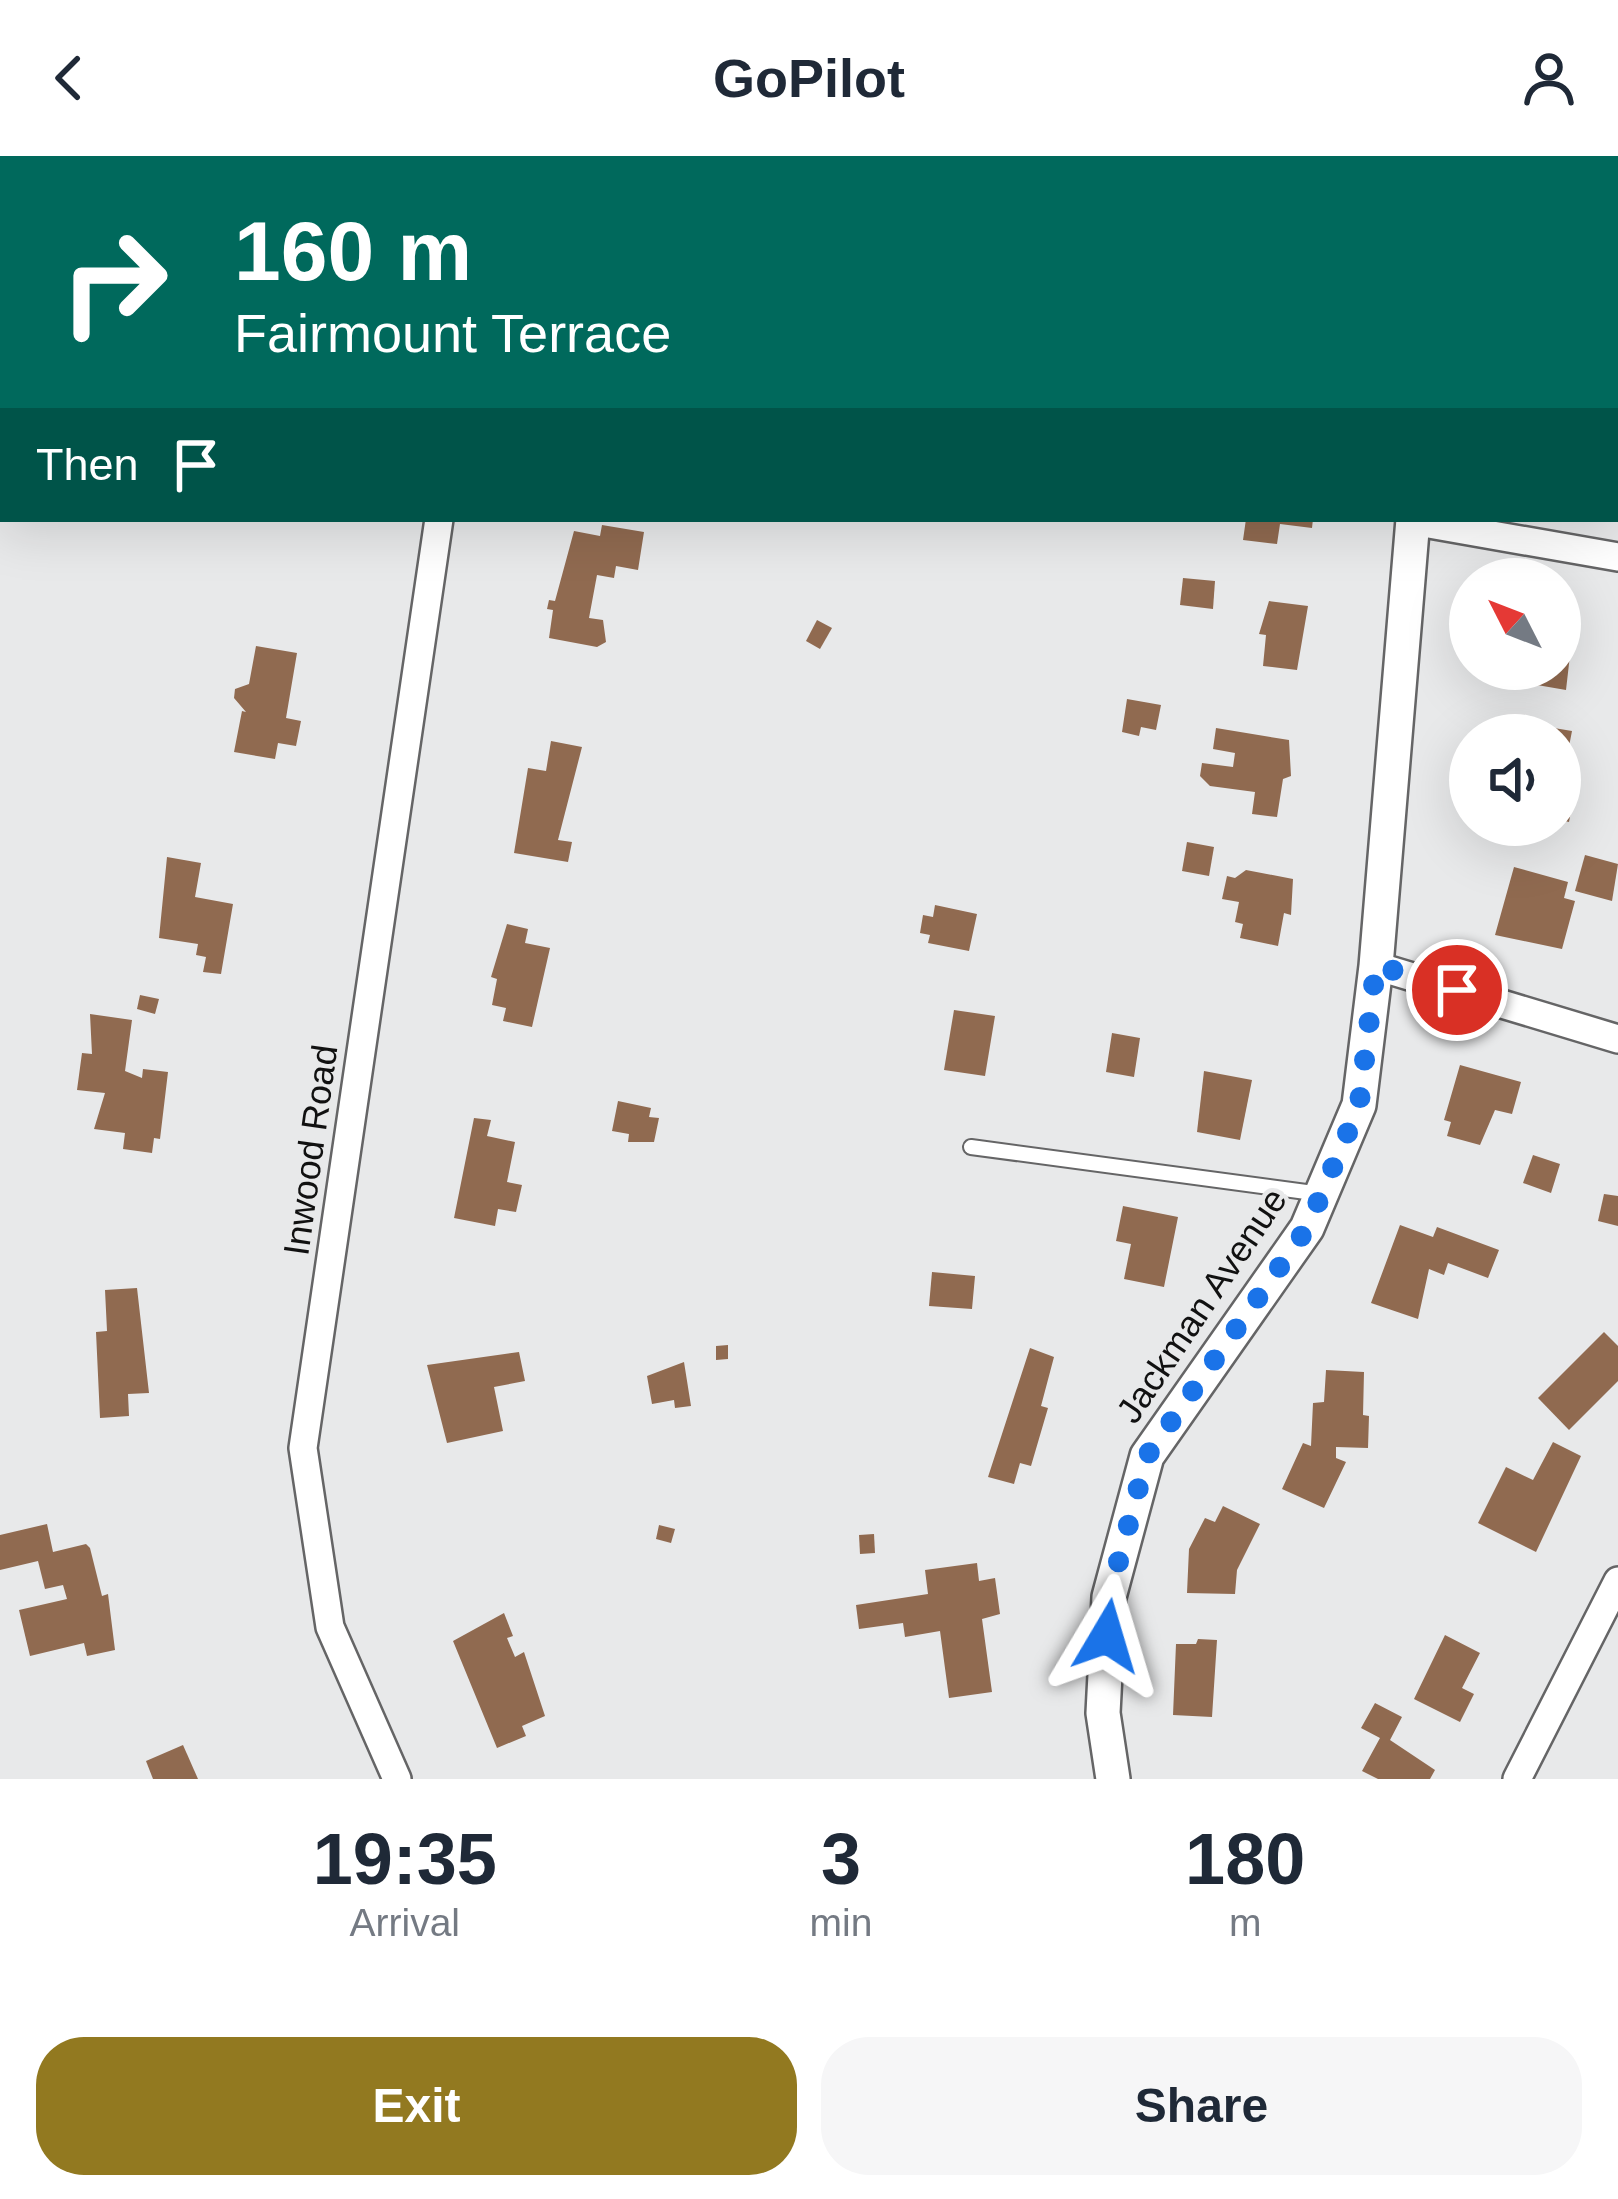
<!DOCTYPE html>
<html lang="en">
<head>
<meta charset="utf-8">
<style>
  body { margin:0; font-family:Helvetica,sans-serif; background:#f6f6f7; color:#1f2937; height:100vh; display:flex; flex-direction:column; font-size:45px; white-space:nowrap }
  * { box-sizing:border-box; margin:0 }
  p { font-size:39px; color:#747a83 }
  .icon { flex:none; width:66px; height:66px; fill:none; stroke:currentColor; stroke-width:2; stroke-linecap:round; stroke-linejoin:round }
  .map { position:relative; height:1623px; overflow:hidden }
  .side { display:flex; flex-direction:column; background:#fff; flex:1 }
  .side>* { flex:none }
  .hud { position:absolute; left:0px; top:0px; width:1620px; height:366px; box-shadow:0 12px 48px #0002; background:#00695c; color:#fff; overflow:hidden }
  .needle { width:78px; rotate:312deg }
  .tools { position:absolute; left:1449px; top:402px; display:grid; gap:24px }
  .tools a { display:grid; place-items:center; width:132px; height:132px; border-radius:50%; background:#fff; box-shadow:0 12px 48px #0002; font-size:60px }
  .pin { position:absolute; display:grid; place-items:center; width:102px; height:102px; color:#fff; margin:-51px; border:6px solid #fff; border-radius:50%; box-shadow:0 3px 12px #0007 }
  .me { position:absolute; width:132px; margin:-66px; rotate:7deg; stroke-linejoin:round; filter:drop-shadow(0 0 9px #0008) }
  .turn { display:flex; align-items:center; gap:42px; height:252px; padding:0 36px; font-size:54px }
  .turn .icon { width:156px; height:156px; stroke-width:2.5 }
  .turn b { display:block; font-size:84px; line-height:102px }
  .then { display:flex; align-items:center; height:114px; padding:0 36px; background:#0003; gap:24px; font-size:45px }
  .eta { display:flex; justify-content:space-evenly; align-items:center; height:204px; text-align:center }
  .eta b { font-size:72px; font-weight:700; line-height:84px }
  .cta { display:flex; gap:24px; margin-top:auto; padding:24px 36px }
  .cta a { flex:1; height:138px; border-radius:48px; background:#927920; color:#fff; font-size:48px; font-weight:700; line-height:138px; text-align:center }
  .cta a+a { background:#f6f6f7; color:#1f2937 }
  header { display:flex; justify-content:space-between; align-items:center; height:156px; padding:0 36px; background:#fff; font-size:54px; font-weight:700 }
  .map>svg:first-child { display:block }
</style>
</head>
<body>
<header><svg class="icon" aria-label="back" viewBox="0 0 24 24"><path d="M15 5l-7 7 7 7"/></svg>GoPilot<svg class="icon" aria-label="person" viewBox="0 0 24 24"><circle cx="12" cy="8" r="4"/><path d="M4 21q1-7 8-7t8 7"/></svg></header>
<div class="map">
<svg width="1618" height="1623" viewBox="0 0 1618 1623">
  <rect width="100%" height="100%" fill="#e8e9ea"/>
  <g fill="#906a50">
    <polygon points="1246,363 1313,363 1312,372 1280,368 1277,388 1243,384"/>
    <polygon points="602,369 644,376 638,414 616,410 614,422 597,419 589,462 603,464 606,486 597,491 549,482 553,454 547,453 549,444 555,445 574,375 600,380"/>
    <polygon points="1183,422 1215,425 1213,453 1180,449"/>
    <polygon points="1269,445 1308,450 1297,514 1263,510 1266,479 1259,478"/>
    <polygon points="817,464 832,472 820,493 806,485"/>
    <polygon points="1560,470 1573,473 1566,534 1519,526 1521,513 1560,513"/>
    <polygon points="256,490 297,497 286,562 301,565 296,590 278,587 275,603 234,596 242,555 246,556 234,542 235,533 249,528"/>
    <polygon points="1127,543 1161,549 1156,574 1141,571 1139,580 1122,576"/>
    <polygon points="1530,568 1572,575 1565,611 1579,613 1569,666 1560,664 1560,579 1528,579"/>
    <polygon points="1216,572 1289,584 1291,620 1283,623 1277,661 1252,658 1255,636 1210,630 1200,620 1202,607 1233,611 1235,597 1213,593"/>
    <polygon points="551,585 582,591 558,684 572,686 568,706 514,697 528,612 546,615"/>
    <polygon points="1187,686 1214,691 1209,720 1182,715"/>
    <polygon points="1585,699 1618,708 1612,745 1575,735"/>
    <polygon points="167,701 201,707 195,741 233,748 221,818 203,816 206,801 196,799 198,788 159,782"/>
    <polygon points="1514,711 1568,726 1564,742 1575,745 1562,793 1495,779"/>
    <polygon points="1246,714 1293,723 1291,759 1284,757 1278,790 1240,782 1243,768 1235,766 1239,746 1222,743 1227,720 1235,722"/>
    <polygon points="935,749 977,758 969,795 928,787 930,779 920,777 923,759 933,761"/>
    <polygon points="507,768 528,773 525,787 550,792 532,871 503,865 506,852 492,849 497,823 491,821"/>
    <polygon points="140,839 159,843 155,858 137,853"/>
    <polygon points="954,854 995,860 985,920 944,914"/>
    <polygon points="90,858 132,864 125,915 142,922 143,913 168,916 160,983 154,982 152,997 123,993 125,977 94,973 105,937 77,934 82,897 92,898"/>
    <polygon points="1112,877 1140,882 1134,921 1106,916"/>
    <polygon points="1460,909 1521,926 1512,958 1495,954 1480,989 1447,980 1451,966 1444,964"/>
    <polygon points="1204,915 1252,924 1240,984 1197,976"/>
    <polygon points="618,945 651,952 649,961 659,962 654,986 628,986 629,978 612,975"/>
    <polygon points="474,962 491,964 487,980 515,986 507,1026 522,1029 516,1056 498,1053 495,1070 454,1062"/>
    <polygon points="1533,999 1560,1008 1551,1037 1523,1027"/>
    <polygon points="1604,1038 1618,1040 1618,1070 1598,1065"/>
    <polygon points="1123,1050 1178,1061 1164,1131 1124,1123 1131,1088 1116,1085"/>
    <polygon points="1400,1069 1433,1081 1437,1071 1499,1094 1488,1122 1448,1107 1444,1119 1429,1113 1418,1163 1371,1147"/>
    <polygon points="932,1116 975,1120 972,1153 929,1150"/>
    <polygon points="137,1132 149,1237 128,1238 129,1260 100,1262 96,1176 107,1175 105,1134"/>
    <polygon points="1604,1176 1618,1190 1618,1225 1569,1274 1538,1242"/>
    <polygon points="728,1189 728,1203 716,1204 716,1190"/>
    <polygon points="1030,1192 1054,1201 1041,1250 1048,1252 1031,1310 1020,1307 1014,1328 988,1321"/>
    <polygon points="519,1196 525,1225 494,1231 503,1275 447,1287 427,1209"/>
    <polygon points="684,1206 691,1250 675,1252 674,1244 652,1248 647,1220"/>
    <polygon points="1326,1214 1364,1216 1363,1259 1369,1260 1368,1292 1336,1291 1336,1302 1346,1306 1324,1352 1282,1333 1303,1287 1311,1290 1313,1247 1324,1246"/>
    <polygon points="1553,1286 1581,1300 1536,1396 1478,1367 1506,1311 1533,1324"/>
    <polygon points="1223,1350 1260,1368 1237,1414 1235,1438 1187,1437 1189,1393 1205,1362 1215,1366"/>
    <polygon points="47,1368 53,1396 86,1388 90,1392 102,1440 108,1438 115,1494 87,1500 84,1487 30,1500 19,1454 67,1443 63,1429 45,1433 38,1405 0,1414 0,1379"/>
    <polygon points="659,1369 675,1373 671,1387 656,1383"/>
    <polygon points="874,1378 875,1397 860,1398 859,1379"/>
    <polygon points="977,1407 979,1425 995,1422 1000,1458 982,1463 992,1536 949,1542 940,1475 905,1481 903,1467 859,1473 856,1449 928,1438 925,1414"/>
    <polygon points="504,1457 513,1480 507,1482 515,1501 524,1496 545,1560 522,1570 526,1580 497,1592 453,1485"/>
    <polygon points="1445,1479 1480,1497 1462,1532 1474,1538 1460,1566 1414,1543"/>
    <polygon points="1198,1483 1217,1484 1212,1561 1173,1559 1176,1488 1196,1488"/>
    <polygon points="1375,1547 1402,1561 1390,1584 1435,1614 1430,1623 1378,1623 1362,1615 1380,1582 1361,1572"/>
    <polygon points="183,1589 198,1623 153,1623 146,1605"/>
  </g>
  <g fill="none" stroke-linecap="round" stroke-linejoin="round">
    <defs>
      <polyline id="service" points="971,991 1321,1038"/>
      <g id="minor">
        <polyline points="887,3 889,0"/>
        <polyline points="1412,365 1618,401"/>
        <polyline points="1376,810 1618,883"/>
        <polyline points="397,1623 330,1471 303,1292 439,363"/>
        <polyline points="1517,1623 1618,1425"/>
      </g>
      <g id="tertiary">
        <polyline points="1517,3 1517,0"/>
        <polyline points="1113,1623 1103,1557 1109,1441 1147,1300 1307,1072 1359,949 1376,810 1413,363"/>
      </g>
    </defs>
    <use href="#service" stroke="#656566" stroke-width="18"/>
    <use href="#minor" stroke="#656566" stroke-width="32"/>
    <use href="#tertiary" stroke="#656566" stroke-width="38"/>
    <use href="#service" stroke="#fff" stroke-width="14"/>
    <use href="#minor" stroke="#fff" stroke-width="27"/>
    <use href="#tertiary" stroke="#fff" stroke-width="33"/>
  </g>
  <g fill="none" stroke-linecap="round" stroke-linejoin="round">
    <polyline stroke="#1a73e8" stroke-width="21" stroke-dasharray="0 37.8" points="1107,1480 1109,1441 1147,1300 1307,1072 1359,950 1376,809 1457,834"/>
  </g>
  <g text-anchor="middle" stroke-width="9" stroke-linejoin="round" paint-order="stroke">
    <g font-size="36" fill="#111" stroke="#e8e9ea">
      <text transform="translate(310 994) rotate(-82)" y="13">Inwood Road</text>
      <text transform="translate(1201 1149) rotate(-56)" y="13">Jackman Avenue</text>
    </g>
  </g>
</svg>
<div class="tools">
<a><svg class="needle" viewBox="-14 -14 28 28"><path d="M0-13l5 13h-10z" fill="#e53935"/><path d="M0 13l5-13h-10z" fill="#747a83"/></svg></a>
<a><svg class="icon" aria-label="sound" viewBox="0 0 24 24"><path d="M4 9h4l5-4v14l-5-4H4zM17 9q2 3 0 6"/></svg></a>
</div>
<div class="pin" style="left:1457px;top:834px;background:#d93025"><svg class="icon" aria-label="arrive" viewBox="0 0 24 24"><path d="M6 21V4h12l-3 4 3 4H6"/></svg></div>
<svg class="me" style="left:1107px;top:1480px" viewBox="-20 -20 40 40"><path d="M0-17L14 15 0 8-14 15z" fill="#1a73e8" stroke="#fff" stroke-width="4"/></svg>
<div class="hud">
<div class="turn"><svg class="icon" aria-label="right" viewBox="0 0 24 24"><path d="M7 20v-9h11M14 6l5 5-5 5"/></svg><div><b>160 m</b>Fairmount Terrace</div></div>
<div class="then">Then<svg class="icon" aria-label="arrive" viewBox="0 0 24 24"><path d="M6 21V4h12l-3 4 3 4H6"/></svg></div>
</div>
</div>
<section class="side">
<div class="eta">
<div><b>19:35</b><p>Arrival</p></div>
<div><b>3</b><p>min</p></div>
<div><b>180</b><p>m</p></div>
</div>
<div class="cta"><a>Exit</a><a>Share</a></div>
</section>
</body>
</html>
